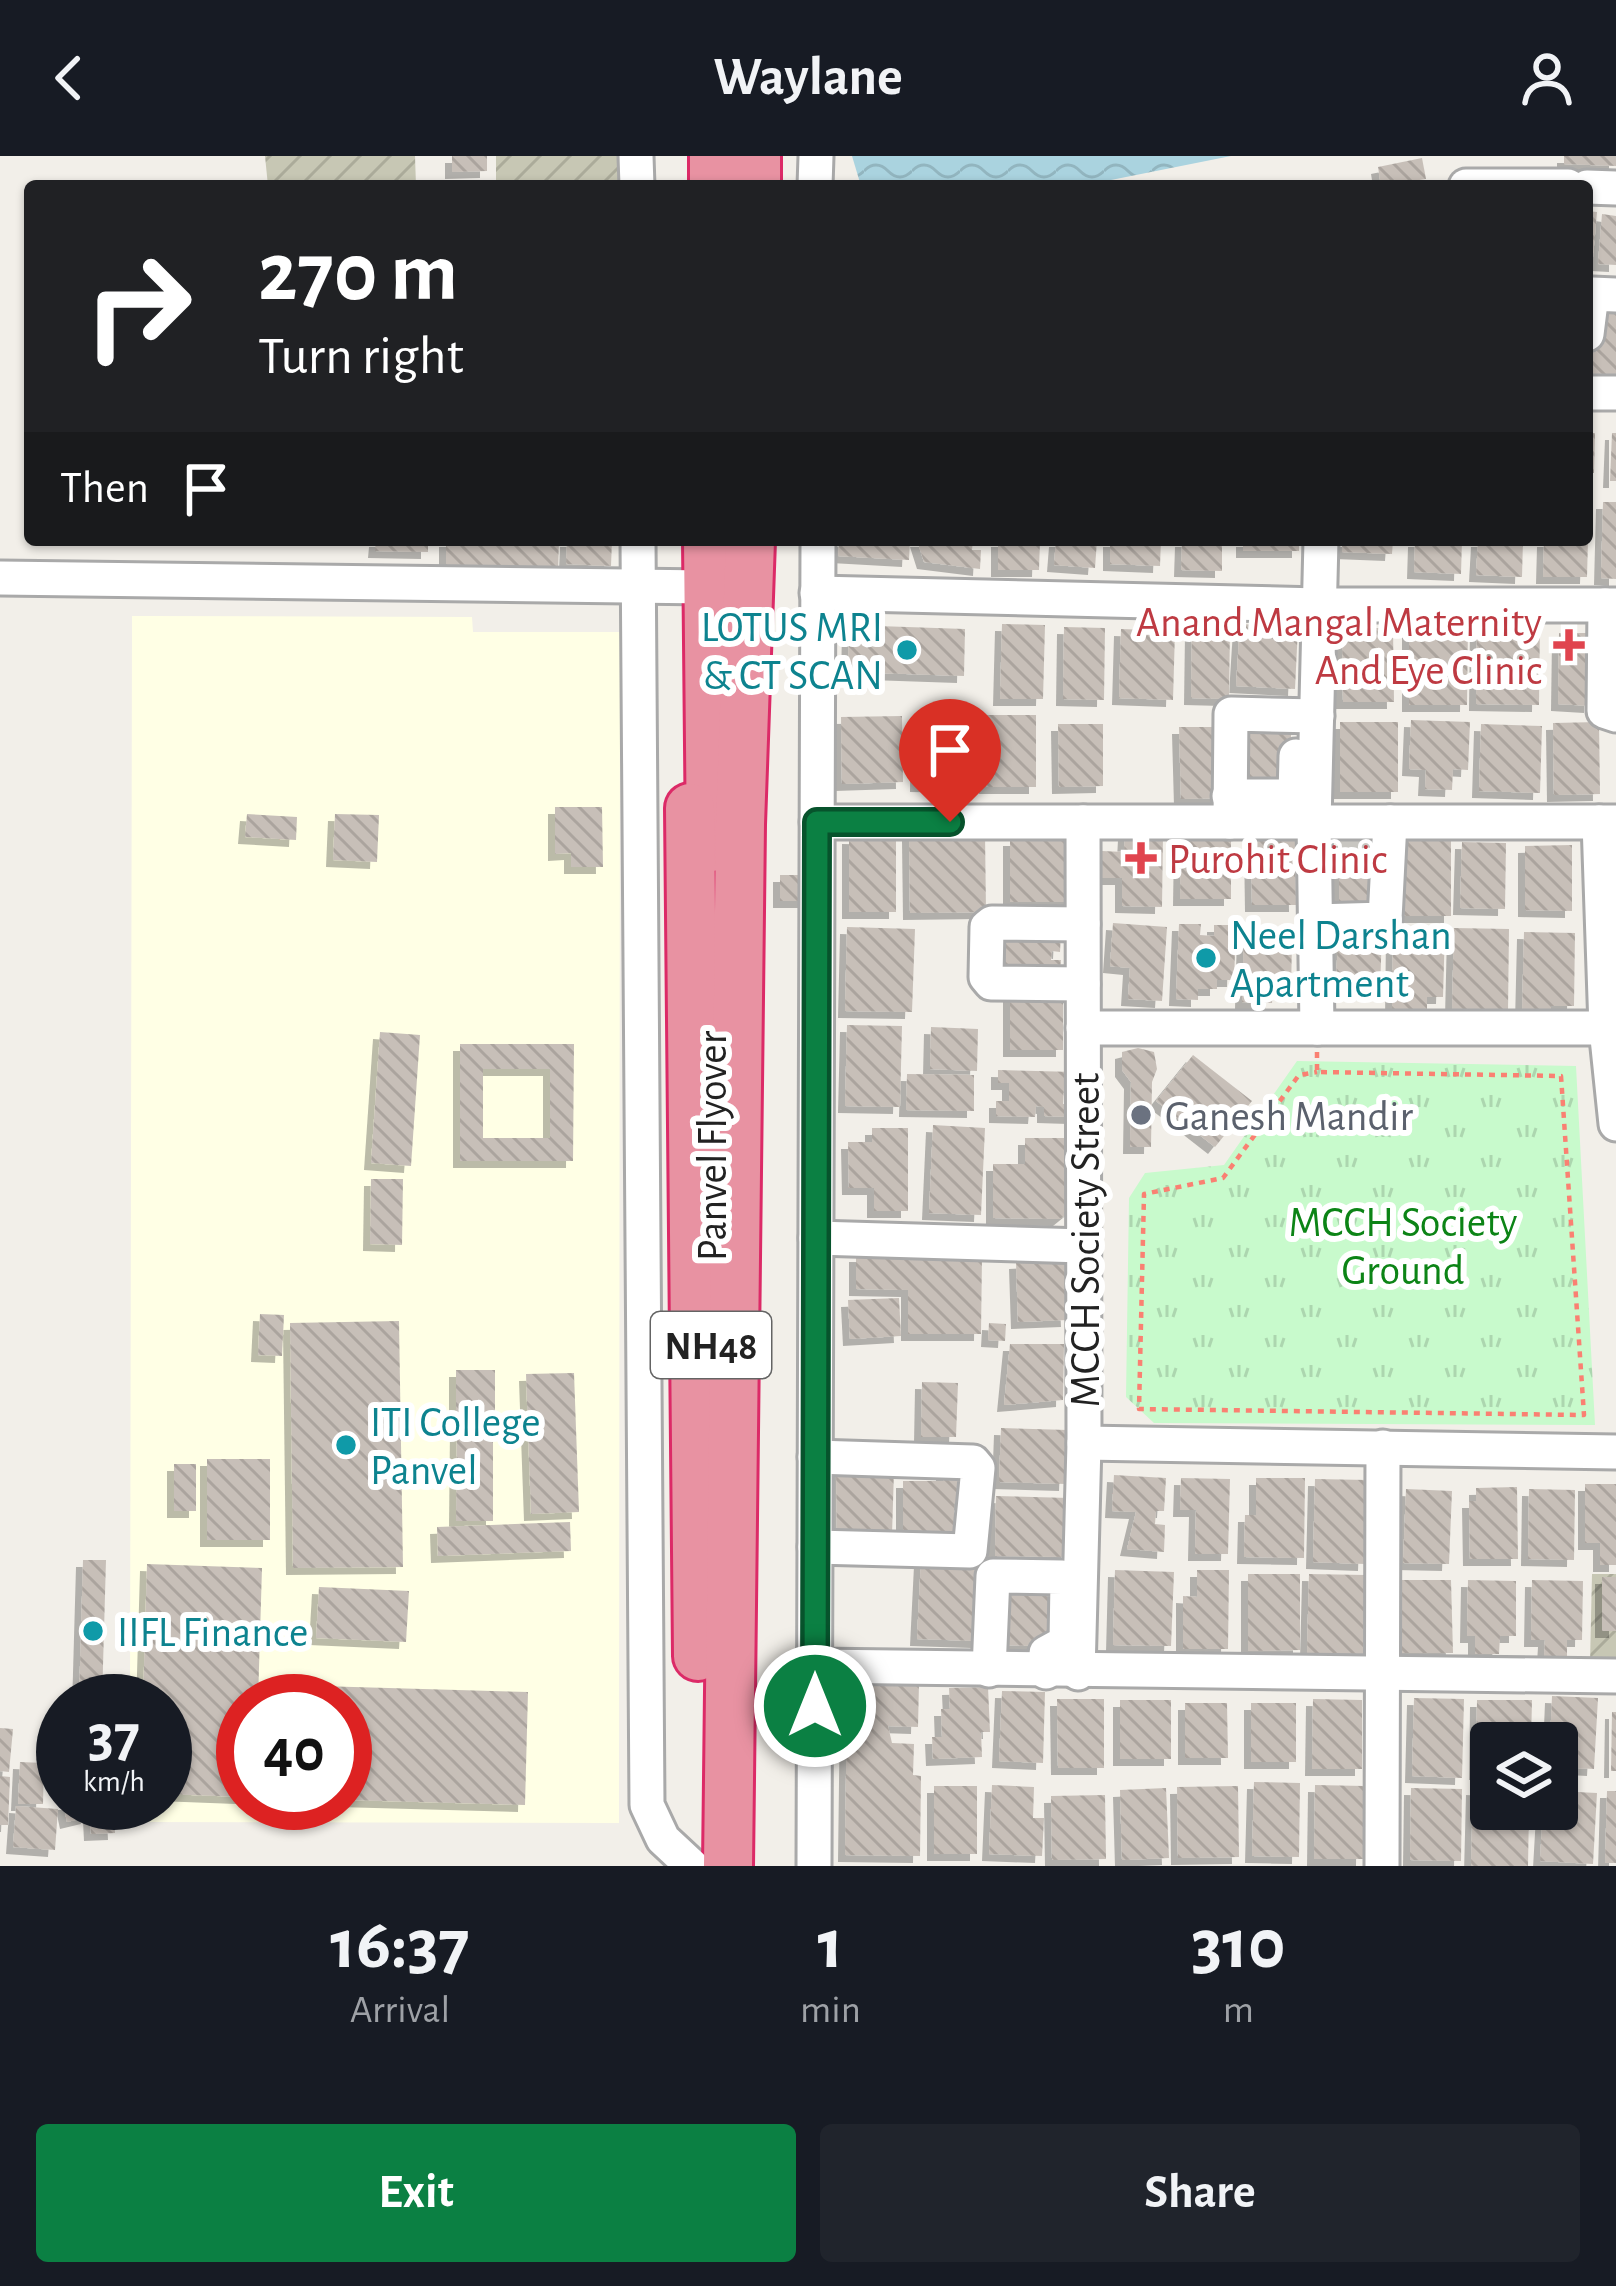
<!DOCTYPE html>
<html lang="en">
<head>
<meta charset="utf-8">
<style>
  body { margin:0; font-family:"Alegreya Sans",sans-serif; background:#20242c; color:#f1f3f6; height:100vh; display:flex; flex-direction:column; font-size:45px; white-space:nowrap }
  * { box-sizing:border-box; margin:0 }
  p { font-size:39px; color:#9ea1a6 }
  .icon { flex:none; width:66px; height:66px; fill:none; stroke:currentColor; stroke-width:2; stroke-linecap:round; stroke-linejoin:round }
  .map { position:relative; height:1710px; overflow:hidden }
  .sheet { display:flex; flex-direction:column; background:#171b24; flex:1 }
  .sheet>* { flex:none }
  .top-card { position:absolute; left:24px; top:24px; width:1569px; height:366px; border-radius:12px; box-shadow:0 3px 9px #0004; background:#202124; color:#fff; overflow:hidden }
  .fabs { position:absolute; left:1470px; top:1566px; display:grid; gap:24px }
  .fabs a { display:grid; place-items:center; width:108px; height:108px; border-radius:12px; background:#171b24; box-shadow:0 3px 9px #0004; font-size:60px }
  .speed { position:absolute; left:36px; top:1518px; display:flex; gap:24px; font-size:60px; font-weight:700; text-align:center }
  .speed>* { display:grid; place-content:center; width:156px; height:156px; border-radius:50%; background:#171b24; box-shadow:0 3px 9px #0004; line-height:1 }
  .speed small { font-size:30px; font-weight:400 }
  .speed .limit { border:18px solid #d22; background:#fff; color:#111 }
  .pin { position:absolute; display:grid; place-items:center; width:102px; height:102px; color:#fff; margin:-123px -51px; border-radius:50% 50% 50% 0; rotate:-45deg; box-shadow:0 0 12px #0007 }
  .pin .icon { rotate:45deg }
  .me { position:absolute; width:132px; margin:-66px; rotate:0deg; stroke-linejoin:round; filter:drop-shadow(0 0 9px #0008) }
  .turn { display:flex; align-items:center; gap:42px; height:252px; padding:0 36px; font-size:54px }
  .turn .icon { width:156px; height:156px; stroke-width:2.5 }
  .turn b { display:block; font-size:84px; line-height:102px }
  .then { display:flex; align-items:center; height:114px; padding:0 36px; background:#0003; gap:24px; font-size:45px }
  .eta { display:flex; justify-content:space-evenly; align-items:center; height:204px; text-align:center }
  .eta b { font-size:72px; font-weight:600; line-height:84px }
  .cta { display:flex; gap:24px; margin-top:auto; padding:24px 36px }
  .cta a { flex:1; height:138px; border-radius:12px; background:#0b8043; color:#fff; font-size:48px; font-weight:600; line-height:138px; text-align:center }
  .cta a+a { background:#20242c; color:#f1f3f6 }
  header { display:flex; justify-content:space-between; align-items:center; height:156px; padding:0 36px; background:#171b24; font-size:54px; font-weight:600 }
  .map>svg:first-child { display:block }
</style>
</head>
<body>
<header><svg class="icon" aria-label="back" viewBox="0 0 24 24"><path d="M15 5l-7 7 7 7"/></svg>Waylane<svg class="icon" aria-label="person" viewBox="0 0 24 24"><circle cx="12" cy="8" r="4"/><path d="M4 21q1-7 8-7t8 7"/></svg></header>
<div class="map">
<svg width="1616" height="1710" viewBox="0 0 1616 1710">
  <defs>
    <pattern id="construction-furrows" width="10" height="10" patternUnits="userSpaceOnUse" patternTransform="scale(3)"><rect width="10" height="10" fill="#c7c7b4"/><path d="M-1 1l2-2M0 10L10 0M9 11l2-2" fill="none" stroke="#abab9a"/></pattern>
    <pattern id="park-tufts" width="24" height="20" patternUnits="userSpaceOnUse" patternTransform="scale(3)"><rect width="24" height="20" fill="#c8facc"/><path d="M3 7l-1-3M5 7V3M7 7l1-3M15 17l-1-3M17 17v-4M19 17l1-3" fill="none" stroke="#acd6af"/></pattern>
    <pattern id="water-waves" width="16" height="10" patternUnits="userSpaceOnUse" patternTransform="scale(3)"><rect width="16" height="10" fill="#aad3df"/><path d="M0 5q4-4 8 0t8 0" fill="none" stroke="#92b5bf"/></pattern>
    <pattern id="building-back-hatch" width="6" height="6" patternUnits="userSpaceOnUse" patternTransform="scale(3)"><rect width="6" height="6" fill="#c7bfb8"/><path d="M-1 5l2 2M0 0l6 6M5-1l2 2" fill="none" stroke="#aba49e"/></pattern>
    <filter id="shadow"><feDropShadow dx="-7" dy="7" stdDeviation="0" flood-color="#0004"/></filter>
  </defs>
  <rect width="100%" height="100%" fill="#f2efe9"/>
  <path fill="#ffffe5" fill-rule="evenodd" d="M 132,460 L 472,461 L 473,476 L 620,476 L 619,1667 L 130,1666 L 130,1647 L 165,1647 L 165,1545 L 130,1545 ZM 243,1545 L 345,1545 L 345,1647 L 243,1647 Z"/>
  <g fill="url(#construction-furrows)">
    <polygon points="265,0 415,0 416,30 268,30"/>
    <rect x="496" y="0" width="126" height="30"/>
    <polygon points="1592,1418 1616,1418 1616,1508 1590,1508"/>
  </g>
  <polygon fill="url(#park-tufts)" points="1297,905 1576,910 1595,1269 1154,1267 1126,1241 1129,1042 1145,1017 1224,1009"/>
  <polygon fill="url(#water-waves)" points="852,0 1231,0 1081,30 861,30"/>
  <g fill="url(#building-back-hatch)" fill-rule="evenodd" filter="url(#shadow)">
    <polygon points="452,0 487,0 487,15 452,16"/>
    <polygon points="1564,0 1616,0 1616,10 1564,8"/>
    <polygon points="1422,2 1426,23 1381,30 1378,11"/>
    <polygon points="1587,55 1597,56 1592,112 1587,111"/>
    <polygon points="1602,58 1616,60 1616,109 1598,108"/>
    <polygon points="1592,141 1616,142 1616,221 1587,219"/>
    <polygon points="1587,277 1595,277 1594,317 1587,317"/>
    <polygon points="1612,277 1616,277 1616,325 1610,325"/>
    <polygon points="1603,346 1616,346 1616,423 1601,422"/>
    <polygon points="376,384 428,384 428,396 375,395"/>
    <polygon points="446,384 559,384 558,416 446,413"/>
    <polygon points="567,384 612,384 611,410 566,408"/>
    <polygon points="839,384 910,384 909,404 838,400"/>
    <polygon points="917,384 973,384 972,394 981,394 980,413 924,406"/>
    <polygon points="998,384 1040,384 1039,414 998,414"/>
    <polygon points="1056,384 1097,384 1095,412 1054,409"/>
    <polygon points="1110,384 1161,384 1160,410 1110,408"/>
    <polygon points="1182,384 1222,384 1222,415 1181,414"/>
    <rect x="1243" y="384" width="56" height="11"/>
    <polygon points="1342,384 1393,384 1392,398 1342,396"/>
    <polygon points="1415,384 1462,384 1461,418 1414,416"/>
    <polygon points="1478,384 1523,384 1522,421 1476,419"/>
    <polygon points="1544,384 1588,384 1587,421 1543,421"/>
    <polygon points="1477,464 1540,465 1539,549 1476,548"/>
    <polygon points="1002,468 1045,469 1043,543 1000,543"/>
    <polygon points="1240,468 1298,471 1295,533 1236,530"/>
    <polygon points="1409,468 1468,468 1467,549 1409,549"/>
    <polygon points="849,469 965,473 964,520 848,516"/>
    <polygon points="1064,471 1105,472 1104,544 1063,543"/>
    <polygon points="1192,471 1230,472 1229,543 1191,542"/>
    <polygon points="1342,472 1393,472 1394,546 1343,546"/>
    <polygon points="1121,473 1175,475 1173,544 1119,542"/>
    <polygon points="1559,477 1593,477 1591,550 1558,548"/>
    <polygon points="918,554 972,555 970,630 917,629"/>
    <rect x="986" y="559" width="50" height="72"/>
    <polygon points="902,560 903,626 842,628 841,561"/>
    <rect x="1240" y="563" width="51" height="69"/>
    <polygon points="1411,564 1470,566 1468,614 1453,613 1452,634 1425,633 1426,614 1409,613"/>
    <rect x="1340" y="566" width="58" height="70"/>
    <polygon points="1599,566 1600,638 1554,639 1553,567"/>
    <polygon points="1058,568 1103,568 1103,630 1059,631"/>
    <polygon points="1481,568 1542,570 1540,637 1479,635"/>
    <polygon points="1179,571 1221,571 1222,642 1181,643"/>
    <polygon points="555,651 602,651 603,711 571,711 571,697 555,698"/>
    <polygon points="247,658 297,661 296,684 245,681"/>
    <polygon points="335,658 379,659 377,706 333,704"/>
    <polygon points="985,677 986,756 910,757 909,678"/>
    <polygon points="1125,677 1163,678 1162,751 1122,750 1122,722 1102,722 1102,695 1124,696"/>
    <polygon points="1295,679 1296,749 1252,749 1251,680"/>
    <polygon points="849,681 896,682 896,756 849,756"/>
    <polygon points="1181,682 1231,682 1231,743 1180,743"/>
    <rect x="1395" y="682" width="56" height="78"/>
    <rect x="1010" y="683" width="62" height="63"/>
    <polygon points="1339,683 1384,685 1381,763 1339,763"/>
    <polygon points="1462,686 1506,687 1505,753 1460,752"/>
    <polygon points="1572,689 1572,755 1525,754 1525,690"/>
    <rect x="780" y="719" width="30" height="26"/>
    <polygon points="1113,767 1167,771 1162,845 1128,843 1130,812 1110,810"/>
    <polygon points="1179,768 1201,768 1200,779 1214,780 1214,769 1236,769 1234,824 1217,824 1217,833 1198,833 1198,844 1176,843"/>
    <polygon points="1338,770 1382,771 1380,838 1336,837"/>
    <polygon points="847,771 915,773 912,856 845,855"/>
    <polygon points="1244,772 1278,772 1277,785 1292,786 1291,835 1273,835 1272,847 1242,846"/>
    <polygon points="1393,772 1445,772 1443,841 1427,841 1427,857 1392,857"/>
    <polygon points="1454,772 1509,773 1508,855 1452,854"/>
    <polygon points="994,773 1061,777 1060,796 1052,795 1051,804 1061,804 1059,823 991,823"/>
    <polygon points="1524,776 1575,777 1574,850 1551,850 1551,860 1522,859"/>
    <rect x="1010" y="836" width="53" height="58"/>
    <polygon points="847,869 902,870 900,951 845,950"/>
    <polygon points="931,871 978,873 977,915 930,913"/>
    <polygon points="380,876 420,879 411,1010 371,1007"/>
    <path d="M 460,888 L 574,888 L 573,1005 L 460,1005 ZM 483,913 L 550,913 L 550,982 L 483,982 Z"/>
    <polygon points="1138,892 1154,896 1157,913 1152,926 1151,991 1130,991 1131,926 1122,914 1122,896"/>
    <polygon points="1193,899 1252,945 1215,991 1156,945"/>
    <polygon points="998,914 1075,916 1075,930 1064,930 1063,948 1076,948 1075,961 1044,960 1044,951 1036,950 1035,961 996,960 996,945 1009,945 1009,927 998,927"/>
    <polygon points="907,918 974,919 974,955 906,954"/>
    <polygon points="933,969 985,972 981,1059 929,1057"/>
    <polygon points="872,972 908,972 908,1055 874,1055 874,1032 849,1032 848,986 872,986"/>
    <polygon points="1025,982 1065,982 1076,994 1076,1050 1060,1063 993,1062 993,1008 1025,1008"/>
    <polygon points="371,1023 403,1023 402,1089 370,1088"/>
    <polygon points="856,1099 982,1100 981,1178 908,1178 908,1134 856,1133"/>
    <polygon points="1065,1104 1068,1164 1018,1166 1016,1106"/>
    <polygon points="899,1142 901,1180 850,1183 848,1144"/>
    <polygon points="260,1158 284,1159 282,1200 258,1199"/>
    <polygon points="399,1165 403,1411 293,1412 290,1167"/>
    <polygon points="989,1167 1006,1168 1005,1185 988,1184"/>
    <polygon points="1010,1188 1064,1188 1063,1244 1004,1249"/>
    <polygon points="456,1214 495,1214 495,1261 456,1260"/>
    <polygon points="574,1217 579,1356 531,1358 526,1218"/>
    <polygon points="922,1226 958,1227 956,1281 921,1281"/>
    <polygon points="457,1267 493,1267 493,1365 456,1365"/>
    <polygon points="1001,1272 1068,1274 1066,1328 999,1326"/>
    <rect x="207" y="1303" width="63" height="81"/>
    <rect x="174" y="1308" width="22" height="47"/>
    <polygon points="836,1312 894,1314 892,1379 837,1379"/>
    <polygon points="943,1314 967,1314 970,1348 954,1347 954,1359 970,1359 948,1389 948,1378 903,1377 903,1325 943,1325"/>
    <polygon points="1114,1319 1166,1322 1164,1355 1156,1355 1155,1368 1165,1369 1164,1396 1127,1393 1136,1356 1112,1355"/>
    <polygon points="1181,1322 1230,1323 1228,1398 1195,1398 1196,1354 1180,1354"/>
    <polygon points="1256,1322 1305,1322 1304,1402 1244,1401 1245,1359 1256,1359"/>
    <polygon points="1315,1323 1368,1324 1365,1408 1313,1406"/>
    <polygon points="1585,1328 1616,1328 1616,1409 1600,1409 1600,1387 1585,1387"/>
    <polygon points="1517,1331 1518,1403 1470,1403 1469,1345 1476,1345 1476,1332"/>
    <polygon points="1406,1333 1452,1335 1449,1408 1403,1407"/>
    <polygon points="1529,1333 1575,1334 1574,1404 1528,1403"/>
    <polygon points="996,1340 1069,1342 1068,1401 995,1400"/>
    <polygon points="570,1366 571,1395 438,1400 437,1371"/>
    <polygon points="921,1403 981,1406 978,1485 917,1483"/>
    <polygon points="83,1404 106,1404 102,1545 79,1545"/>
    <polygon points="147,1408 262,1412 258,1545 243,1545 243,1641 165,1638 165,1545 143,1545"/>
    <polygon points="1115,1414 1174,1416 1171,1490 1113,1489"/>
    <polygon points="1197,1414 1229,1414 1228,1493 1183,1493 1183,1440 1197,1441"/>
    <polygon points="1248,1418 1300,1418 1300,1494 1248,1495"/>
    <polygon points="1309,1418 1365,1419 1363,1498 1307,1497"/>
    <rect x="1602" y="1421" width="14" height="54"/>
    <polygon points="1397,1424 1451,1424 1453,1497 1398,1497"/>
    <polygon points="1468,1424 1516,1425 1516,1480 1500,1480 1499,1498 1475,1498 1475,1480 1467,1480"/>
    <polygon points="1532,1424 1583,1425 1582,1484 1567,1484 1567,1500 1544,1500 1545,1484 1531,1484"/>
    <polygon points="994,1425 1064,1427 1050,1490 993,1489"/>
    <polygon points="319,1431 409,1435 406,1486 316,1482"/>
    <polygon points="870,1526 919,1527 918,1571 888,1570 892,1587 914,1588 913,1619 921,1620 920,1700 845,1699 847,1541 870,1541"/>
    <polygon points="319,1530 528,1536 525,1649 345,1644 345,1545 318,1545"/>
    <polygon points="988,1531 990,1576 981,1576 982,1601 933,1603 932,1581 942,1581 941,1553 950,1553 949,1532"/>
    <polygon points="1002,1535 1045,1536 1043,1607 999,1605"/>
    <polygon points="1552,1540 1598,1542 1594,1613 1557,1611 1557,1587 1550,1587"/>
    <polygon points="1414,1542 1464,1543 1462,1622 1412,1620"/>
    <polygon points="1057,1543 1104,1543 1104,1612 1058,1612"/>
    <polygon points="1313,1543 1362,1544 1362,1613 1312,1613"/>
    <rect x="1120" y="1544" width="51" height="59"/>
    <polygon points="1477,1544 1532,1544 1531,1587 1491,1587 1491,1617 1476,1617"/>
    <polygon points="1185,1547 1227,1547 1228,1602 1185,1602"/>
    <rect x="1251" y="1547" width="45" height="59"/>
    <polygon points="1612,1556 1616,1556 1616,1615 1611,1615"/>
    <polygon points="0,1572 13,1573 9,1616 0,1615"/>
    <polygon points="20,1606 44,1607 43,1648 18,1648"/>
    <polygon points="0,1620 10,1621 8,1669 0,1669"/>
    <polygon points="1254,1626 1300,1627 1299,1701 1252,1700"/>
    <polygon points="992,1629 1034,1631 1033,1662 1044,1662 1042,1700 989,1698"/>
    <polygon points="1315,1629 1364,1630 1363,1703 1314,1703"/>
    <rect x="934" y="1630" width="43" height="68"/>
    <polygon points="1238,1630 1239,1701 1178,1702 1177,1631"/>
    <polygon points="1166,1632 1169,1702 1122,1704 1120,1634"/>
    <polygon points="1411,1632 1462,1633 1461,1705 1410,1704"/>
    <polygon points="1473,1632 1491,1633 1491,1653 1529,1653 1528,1710 1471,1710"/>
    <polygon points="1557,1635 1597,1637 1593,1708 1540,1705 1543,1653 1557,1653"/>
    <polygon points="1607,1635 1616,1635 1616,1707 1605,1707"/>
    <polygon points="1105,1639 1106,1703 1052,1704 1051,1640"/>
    <polygon points="63,1647 85,1647 88,1661 67,1666"/>
    <polygon points="16,1650 58,1653 55,1694 13,1691"/>
    <polygon points="114,1657 115,1677 91,1678 90,1658"/>
  </g>
  <g fill="none" stroke-linecap="round" stroke-linejoin="round">
    <polyline stroke="#c8c6c1" stroke-width="33" stroke-dasharray="33 16" stroke-linecap="butt" points="1338,687 1385,690"/>
    <defs>
      <g id="minor">
        <polyline points="636,0 637,30"/>
        <polyline points="815,30 816,0"/>
        <polyline points="1466,30 1568,30"/>
        <polyline points="1587,31 1616,32"/>
        <polyline points="1587,178 1592,138 1616,139"/>
        <polyline points="1587,237 1616,237"/>
        <polyline points="638,384 647,1649 663,1683 692,1710"/>
        <polyline points="0,422 708,431"/>
        <polyline points="817,437 1319,449 1616,449"/>
        <polyline points="1605,449 1604,555 1616,559"/>
        <polyline points="1229,640 1295,640 1296,600"/>
        <polyline points="817,666 1616,666"/>
        <polyline points="1230,666 1231,558 1317,560"/>
        <polyline points="1599,666 1606,872 1616,968"/>
        <polyline points="1315,765 1385,763 1390,666"/>
        <polyline points="1083,768 992,767 987,771 986,821 991,827 1083,828"/>
        <polyline points="1083,872 1606,872"/>
        <polyline points="1317,872 1314,666 1321,384"/>
        <polyline points="816,1082 1084,1090"/>
        <polyline points="1084,1287 1616,1296"/>
        <polyline points="815,1391 970,1395 978,1312 973,1306 815,1301"/>
        <polyline points="815,1510 1616,1520"/>
        <polyline points="989,1514 993,1420 1062,1421 1067,1425 1066,1486 1046,1497 1046,1516"/>
        <polyline points="1078,1517 1084,1287 1083,666"/>
        <polyline points="814,1710 818,384"/>
        <polyline points="1382,1710 1383,1291"/>
      </g>
      <g id="highway">
        <polyline points="714,30 714,0"/>
        <polyline points="756,30 756,0"/>
        <polyline points="708,384 711,691"/>
        <polyline points="690,652 698,1500"/>
        <polyline points="728,1710 740,668 750,384"/>
      </g>
    </defs>
    <use href="#minor" stroke="#a9a9a9" stroke-width="39"/>
    <use href="#highway" stroke="#dc2a67" stroke-width="54"/>
    <polyline stroke="#fa8072" stroke-width="4.5" stroke-dasharray="6 6" stroke-linecap="butt" points="1317,896 1317,916 1561,920 1584,1259 1139,1253 1144,1038 1223,1022 1299,919 1317,916"/>
    <use href="#minor" stroke="#fff" stroke-width="33"/>
    <use href="#highway" stroke="#e892a2" stroke-width="48"/>
  </g>
  <g fill="none" stroke-linecap="round" stroke-linejoin="round">
    <defs>
      <polyline id="route" points="815,1550 817,666 950,666"/>
    </defs>
    <use href="#route" stroke="#07532c" stroke-width="30"/>
    <use href="#route" stroke="#0b8043" stroke-width="21"/>
  </g>
  <g fill="#e0444e" stroke="#fff" stroke-width="4.5">
    <path d="M1563 471h12v12h12v12h-12v12h-12v-12h-12v-12h12z"/>
    <path d="M1135 684h12v12h12v12h-12v12h-12v-12h-12v-12h12z"/>
  </g>
  <g fill="#0f9aa8" stroke="#fff" stroke-width="4.5">
    <circle cx="907" cy="494" r="12"/>
    <circle cx="1206" cy="802" r="12"/>
    <circle cx="346" cy="1289" r="12"/>
    <circle cx="93" cy="1475" r="12"/>
  </g>
  <circle fill="#6b7280" stroke="#fff" stroke-width="4.5" cx="1141" cy="959" r="12"/>
  <g text-anchor="middle" stroke-width="12" stroke-linejoin="round" paint-order="stroke">
    <rect fill="#fff" stroke="#646464" stroke-width="3" x="651" y="1156" width="120" height="66" rx="9"/>
    <g font-size="39" font-weight="bold" fill="#222">
      <text x="711" y="1203">NH48</text>
    </g>
    <g font-size="42" fill="#be3a42" stroke="#fff" text-anchor="end">
      <text x="1542" y="480">Anand Mangal Maternity<tspan x="1542" dy="48">And Eye Clinic</tspan></text>
      <text x="1168" y="717" text-anchor="start">Purohit Clinic</text>
    </g>
    <g font-size="42" fill="#0d838f" stroke="#fff" text-anchor="start">
      <text x="883" y="485" text-anchor="end">LOTUS MRI<tspan x="883" dy="48">&amp; CT SCAN</tspan></text>
      <text x="1230" y="793">Neel Darshan<tspan x="1230" dy="48">Apartment</tspan></text>
      <text x="370" y="1280">ITI College<tspan x="370" dy="48">Panvel</tspan></text>
      <text x="117" y="1490">IIFL Finance</text>
    </g>
    <g font-size="42" fill="#5b616d" stroke="#fff" text-anchor="start">
      <text x="1165" y="974">Ganesh Mandir</text>
    </g>
    <g font-size="42" fill="#222" stroke="#fff">
      <text transform="translate(711 990) rotate(-90)" y="15">Panvel Flyover</text>
      <text transform="translate(1084 1084) rotate(-90)" y="15">MCCH Society Street</text>
    </g>
    <g font-size="42" fill="#0c8416" stroke="#fff">
      <text x="1403" y="1080">MCCH Society<tspan x="1403" dy="48">Ground</tspan></text>
    </g>
  </g>
</svg>
<div class="fabs">
<a><svg class="icon" aria-label="layers" viewBox="0 0 24 24"><path d="M12 4l9 5-9 5-9-5zM3 14l9 5 9-5"/></svg></a>
</div>
<div class="speed"><div>37<small>km/h</small></div><div class="limit">40</div></div>
<div class="pin" style="left:950px;top:666px;background:#d93025"><svg class="icon" aria-label="arrive" viewBox="0 0 24 24"><path d="M6 21V4h12l-3 4 3 4H6"/></svg></div>
<svg class="me" style="left:815px;top:1550px" viewBox="-20 -20 40 40"><circle r="17" fill="#0b8043" stroke="#fff" stroke-width="3"/><path d="M0-11L8 9 0 5-8 9z" fill="#fff"/></svg>
<div class="top-card">
<div class="turn"><svg class="icon" aria-label="right" viewBox="0 0 24 24"><path d="M7 20v-9h11M14 6l5 5-5 5"/></svg><div><b>270 m</b>Turn right</div></div>
<div class="then">Then<svg class="icon" aria-label="arrive" viewBox="0 0 24 24"><path d="M6 21V4h12l-3 4 3 4H6"/></svg></div>
</div>
</div>
<section class="sheet">
<div class="eta">
<div><b>16:37</b><p>Arrival</p></div>
<div><b>1</b><p>min</p></div>
<div><b>310</b><p>m</p></div>
</div>
<div class="cta"><a>Exit</a><a>Share</a></div>
</section>
</body>
</html>
